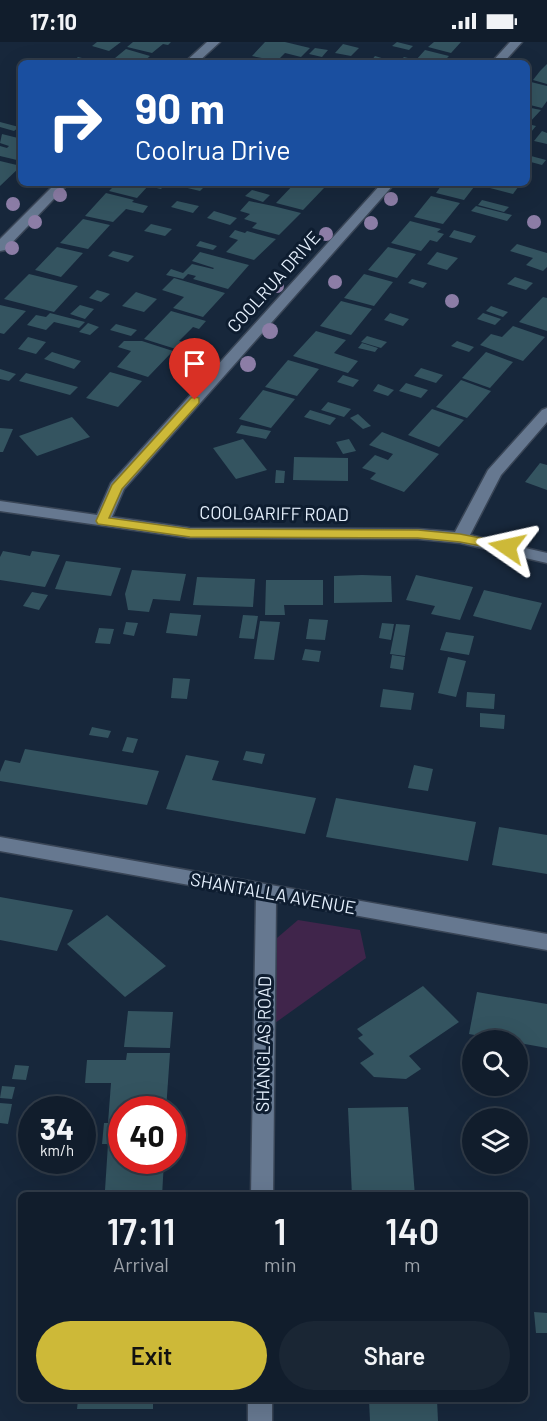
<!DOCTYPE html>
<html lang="en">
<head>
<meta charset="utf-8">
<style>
  body { margin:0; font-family:Barlow,sans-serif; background:#1a2634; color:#f1f3f6; height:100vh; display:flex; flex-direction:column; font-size:22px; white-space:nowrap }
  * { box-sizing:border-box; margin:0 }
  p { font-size:20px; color:#9ca2a9 }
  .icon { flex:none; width:33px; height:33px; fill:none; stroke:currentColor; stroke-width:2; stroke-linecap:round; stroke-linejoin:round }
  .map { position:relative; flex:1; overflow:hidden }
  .drawer { position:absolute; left:18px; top:1150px; width:510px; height:210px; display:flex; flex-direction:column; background:#111d2c; border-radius:9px; box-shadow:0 6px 24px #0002,0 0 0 2px #303b48 }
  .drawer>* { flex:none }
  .top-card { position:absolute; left:18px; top:18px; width:512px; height:126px; border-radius:9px; box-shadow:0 6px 24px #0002,0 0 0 2px #303b48; background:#1a4fa0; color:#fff; overflow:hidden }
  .fabs { position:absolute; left:462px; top:988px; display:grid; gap:12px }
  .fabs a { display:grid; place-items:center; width:66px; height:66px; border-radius:50%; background:#111d2c; box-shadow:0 6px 24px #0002,0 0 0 2px #303b48; font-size:30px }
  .speed { position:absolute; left:18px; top:1054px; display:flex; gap:12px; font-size:30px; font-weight:700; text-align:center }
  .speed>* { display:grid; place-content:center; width:78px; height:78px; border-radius:50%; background:#111d2c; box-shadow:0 6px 24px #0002,0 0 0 2px #303b48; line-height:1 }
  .speed small { font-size:15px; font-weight:400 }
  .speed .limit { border:9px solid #d22; background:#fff; color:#111 }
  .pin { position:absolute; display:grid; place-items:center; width:51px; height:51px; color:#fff; margin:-62px -26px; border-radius:50% 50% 50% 0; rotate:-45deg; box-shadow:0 0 6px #0007 }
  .pin .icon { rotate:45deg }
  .me { position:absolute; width:66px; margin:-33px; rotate:281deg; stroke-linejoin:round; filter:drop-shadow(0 0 4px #0008) }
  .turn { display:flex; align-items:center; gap:21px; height:126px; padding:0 18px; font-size:27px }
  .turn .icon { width:78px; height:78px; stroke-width:2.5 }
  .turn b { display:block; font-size:42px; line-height:51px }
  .eta { display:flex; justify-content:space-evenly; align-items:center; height:102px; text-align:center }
  .eta b { font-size:36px; font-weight:600; line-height:42px }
  .primary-button { display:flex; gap:12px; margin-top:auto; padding:12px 18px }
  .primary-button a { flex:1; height:69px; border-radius:36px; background:#cdb938; color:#111; font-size:24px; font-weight:600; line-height:69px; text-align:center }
  .primary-button a+a { background:#1a2634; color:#f1f3f6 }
  .status { display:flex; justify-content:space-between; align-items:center; height:42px; padding:0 30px; background:#111d2c; direction:ltr }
  .status svg { height:16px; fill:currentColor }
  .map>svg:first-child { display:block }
</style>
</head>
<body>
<div class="status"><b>17:10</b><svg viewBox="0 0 49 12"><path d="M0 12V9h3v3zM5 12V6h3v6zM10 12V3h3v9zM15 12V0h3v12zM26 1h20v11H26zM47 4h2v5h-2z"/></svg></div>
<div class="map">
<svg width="547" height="1379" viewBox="0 0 547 1379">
  <rect width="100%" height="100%" fill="#17273b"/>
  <polygon fill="#40254b" points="298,878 360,888 366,916 275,981 277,896"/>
  <g fill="#345460">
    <polygon points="97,0 121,0 109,9 92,4"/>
    <polygon points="133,0 171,0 168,3 163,2 152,11 127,5"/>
    <polygon points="265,0 285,0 310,6 301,15 285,11 277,19 252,14"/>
    <polygon points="397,0 413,4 409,8 392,4"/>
    <polygon points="434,0 461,0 451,11 428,5"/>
    <polygon points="343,2 359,6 351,14 335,11"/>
    <polygon points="315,6 328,8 322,15 309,12"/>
    <polygon points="126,7 150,14 142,21 109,21"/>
    <polygon points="425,8 449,14 442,21 361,21 364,18 371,19 375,14 398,21 404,15 416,18"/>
    <polygon points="78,15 98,20 98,21 71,21"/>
    <polygon points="547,22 547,42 533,38 540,29"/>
    <polygon points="531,40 547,44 547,59 542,66 526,62 526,45"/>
    <polygon points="526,65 541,68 528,82 536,84 531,90 526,89"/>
    <polygon points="0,80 19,85 14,89 0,85"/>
    <polygon points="542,89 547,91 547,102 534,99"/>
    <polygon points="2,92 18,96 21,93 21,119 0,114 0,104 7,106 9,104 0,101"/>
    <polygon points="531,114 546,118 542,123 527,119"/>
    <polygon points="0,119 21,124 0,144"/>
    <polygon points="117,141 166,141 161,147 148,144 137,156 109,149"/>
    <polygon points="177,141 201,141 206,143 200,149 175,143"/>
    <polygon points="295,141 305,141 324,146 303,168 276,161"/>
    <polygon points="443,141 477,141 464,158 436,151"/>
    <polygon points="495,141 521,141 513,152 490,146"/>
    <polygon points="252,148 270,153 263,160 245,154"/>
    <polygon points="106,151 134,158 132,160 148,164 143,171 126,167 113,180 85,174"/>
    <polygon points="431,154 460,161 443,182 414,175"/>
    <polygon points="482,158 509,165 504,170 478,163"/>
    <polygon points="177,159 199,164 193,171 171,165"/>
    <polygon points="249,159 273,164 301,171 279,193 252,186 257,181 244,177 250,172 240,169"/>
    <polygon points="476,164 512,173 507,179 471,169"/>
    <polygon points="214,169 237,176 230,183 207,176"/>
    <polygon points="83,177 110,183 88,207 60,201"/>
    <polygon points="410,179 441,187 437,190 444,192 437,200 430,198 421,209 391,201"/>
    <polygon points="151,182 172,187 165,194 144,189"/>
    <polygon points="235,188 245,191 247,189 276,197 254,218 226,210 238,198 229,195"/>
    <polygon points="454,188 476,194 471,201 449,195"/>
    <polygon points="200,199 217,204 213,208 196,204"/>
    <polygon points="517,202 547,211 547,225 543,229 526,223 533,216 510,209"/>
    <polygon points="57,205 83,211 61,235 35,228"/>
    <polygon points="388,205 416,212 397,236 368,228"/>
    <polygon points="113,209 134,214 128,220 108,214"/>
    <polygon points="200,210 249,223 228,247 193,237 196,234 188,232 183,237 166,233 171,227 183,231 192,222 213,227 214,226 192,219"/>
    <polygon points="437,210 458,216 447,228 427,222"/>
    <polygon points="29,232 78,244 54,270 4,257"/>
    <polygon points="364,232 393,240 374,264 344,256"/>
    <polygon points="515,235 533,241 526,248 507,242"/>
    <polygon points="174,236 225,251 203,275 173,266 184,255 162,248"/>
    <polygon points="412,237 427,241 423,246 408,241"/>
    <polygon points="97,248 110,252 101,260 89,256"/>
    <polygon points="136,250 157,257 144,270 122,264"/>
    <polygon points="543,255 547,256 547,289 519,280"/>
    <polygon points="341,259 372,267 351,293 320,284"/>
    <polygon points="0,263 26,269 4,292 0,291"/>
    <polygon points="80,263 94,267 85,277 70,272"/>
    <polygon points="491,264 508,270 503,275 486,269"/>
    <polygon points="171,269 206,279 199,287 193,285 179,299 186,301 179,308 144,297"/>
    <polygon points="50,271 85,280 79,286 54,280 46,288 27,283 36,273 46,275"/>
    <polygon points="390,271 409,277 403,284 384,278"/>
    <polygon points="483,271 501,277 495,283 477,277"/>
    <polygon points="88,281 99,285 90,293 79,290"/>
    <polygon points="116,282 137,288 131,294 110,288"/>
    <polygon points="513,284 545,295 523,319 480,303 491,292 502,295"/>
    <polygon points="316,289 346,298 334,311 358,319 348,331 293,314"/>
    <polygon points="367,294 387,300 381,306 361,300"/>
    <polygon points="28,295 46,300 36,312 18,307"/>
    <polygon points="124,299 142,299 173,309 148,335 117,325 131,309 118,305"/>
    <polygon points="457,299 474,305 469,310 451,304"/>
    <polygon points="362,301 378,306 375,310 358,306"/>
    <polygon points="52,310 81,319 74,327 44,317"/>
    <polygon points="486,310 513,320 490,346 462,336"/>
    <polygon points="288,318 319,327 297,354 265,345"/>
    <polygon points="421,326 443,333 436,341 414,334"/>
    <polygon points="0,327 16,332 9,339 0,337"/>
    <polygon points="110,330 142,339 118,365 86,356"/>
    <polygon points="26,331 78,345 70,353 19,339"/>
    <polygon points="343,333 359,338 353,345 337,340"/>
    <polygon points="461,338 491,349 467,376 436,365"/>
    <polygon points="406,341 428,348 421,356 399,349"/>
    <polygon points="378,342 394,348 388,354 373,349"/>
    <polygon points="263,348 295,357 271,386 239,377"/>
    <polygon points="328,360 351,367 344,375 321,368"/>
    <polygon points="432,367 464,378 439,405 408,393"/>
    <polygon points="310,368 336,376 330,383 304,375"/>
    <polygon points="358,372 371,384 363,387 350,376"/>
    <polygon points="72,375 90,395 37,414 19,394"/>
    <polygon points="241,383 271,389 266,397 236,391"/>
    <polygon points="0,386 13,387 3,410 0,410"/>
    <polygon points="382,390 439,412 404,450 370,437 376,431 362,426 375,413 388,418 393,412 369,403"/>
    <polygon points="243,397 267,428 236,437 213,406"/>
    <polygon points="349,397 356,409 343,412 336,400"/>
    <polygon points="294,415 348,416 348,439 293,438"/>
    <polygon points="540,421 547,423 547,448 525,440"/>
    <polygon points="276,428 285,429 284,441 275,441"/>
    <polygon points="3,509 30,514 32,509 60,513 45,545 0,538 0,515"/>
    <polygon points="66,519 121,526 111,554 55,547"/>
    <polygon points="132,528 186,532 180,559 153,557 149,570 128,568 125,552"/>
    <polygon points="362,533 391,534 392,560 334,561 334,534"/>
    <polygon points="416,533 473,545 460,578 431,572 435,564 406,558"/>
    <polygon points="197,535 255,537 253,565 193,563"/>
    <polygon points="266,538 323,538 323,563 284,563 285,573 265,573"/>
    <polygon points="484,548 542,561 531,588 473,574"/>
    <polygon points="32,550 48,553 39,568 23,564"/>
    <polygon points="170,571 201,573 197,594 166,591"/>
    <polygon points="243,573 258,574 254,597 239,596"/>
    <polygon points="309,577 328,578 325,598 306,597"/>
    <polygon points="260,579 280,580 274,618 254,617"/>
    <polygon points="126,580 138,581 134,594 123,592"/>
    <polygon points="382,581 394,582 391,598 379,596"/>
    <polygon points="396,582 410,583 405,614 390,612"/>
    <polygon points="99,586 114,587 110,602 95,601"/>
    <polygon points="446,590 474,594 469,613 440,608"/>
    <polygon points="305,607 321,609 319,620 302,618"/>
    <polygon points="392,613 405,615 403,628 390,626"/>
    <polygon points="448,615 466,619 456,655 438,651"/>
    <polygon points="173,636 190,637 187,657 171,656"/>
    <polygon points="383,647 414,651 411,668 380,665"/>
    <polygon points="467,650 495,652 494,667 466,665"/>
    <polygon points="480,671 505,673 504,687 480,685"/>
    <polygon points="92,685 111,689 108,696 89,693"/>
    <polygon points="127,695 138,697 133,711 122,709"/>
    <polygon points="25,707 159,729 147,763 0,739 0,730 5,718 20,721"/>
    <polygon points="246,709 265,712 262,722 243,718"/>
    <polygon points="186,713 219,719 212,738 316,756 305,792 166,767"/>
    <polygon points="414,723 433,727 428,749 408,746"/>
    <polygon points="336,756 476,780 468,819 326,795"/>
    <polygon points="499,785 547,793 547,832 492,823"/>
    <polygon points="0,855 73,868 57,909 0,898"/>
    <polygon points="107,873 166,924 125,955 67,902"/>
    <polygon points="423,944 459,980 409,1014 421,1027 406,1037 374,1035 360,1021 374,1012 358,996 363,993 357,987"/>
    <polygon points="477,950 547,962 547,1006 469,992"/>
    <polygon points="128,969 173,970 170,1006 124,1005"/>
    <polygon points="127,1011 170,1011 166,1068 122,1068 122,1119 164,1119 162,1154 99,1154 99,1149 105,1148 108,1102 102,1102 104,1081 108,1081 111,1041 85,1041 87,1018 126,1018"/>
    <polygon points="15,1023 29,1024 26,1038 12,1037"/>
    <polygon points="2,1044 15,1045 12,1057 0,1056"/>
    <polygon points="0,1061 12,1062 8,1082 0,1081"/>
    <polygon points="408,1065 415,1154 352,1154 348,1066"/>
    <polygon points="534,1270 547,1271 547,1291 536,1291"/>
    <polygon points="78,1358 153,1358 153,1367 77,1367"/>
    <polygon points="369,1358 437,1358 438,1379 370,1379"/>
  </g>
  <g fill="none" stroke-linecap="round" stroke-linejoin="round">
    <defs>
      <g id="minor">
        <polygon points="207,0 220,0 197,21 184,21"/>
        <polygon points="510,0 522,0 503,21 491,21"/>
        <polygon points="56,141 69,141 5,208 0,209 0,197"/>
        <polygon points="382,141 395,141 124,447 112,475 190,486 418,487 455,490 488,428 542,368 547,366 547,380 501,433 470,493 547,511 547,521 460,501 418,497 190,496 0,469 0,459 97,473 111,441"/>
        <polygon points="0,795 547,892 547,908 276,859 273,1154 251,1154 256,855 0,809"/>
        <rect x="248" y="1358" width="24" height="21"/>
      </g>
    </defs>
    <use href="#minor" stroke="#394556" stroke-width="3"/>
    <use href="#minor" fill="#667890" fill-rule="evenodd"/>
  </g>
  <g fill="#8c7da6">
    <circle cx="60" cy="153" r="7"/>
    <circle cx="391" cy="157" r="7"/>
    <circle cx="13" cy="162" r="7"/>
    <circle cx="35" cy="180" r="7"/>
    <circle cx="534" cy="180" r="7"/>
    <circle cx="371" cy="181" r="7"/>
    <circle cx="326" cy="192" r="7"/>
    <circle cx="12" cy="206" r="7"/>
    <circle cx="335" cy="240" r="7"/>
    <circle cx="277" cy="244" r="7"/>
    <circle cx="452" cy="259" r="7"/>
    <circle cx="270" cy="289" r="8"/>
    <circle cx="248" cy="322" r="8"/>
  </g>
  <polygon fill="#cdb938" stroke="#857824" stroke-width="1.5" points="195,355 199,356 199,361 122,447 109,476 190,487 418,488 460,492 507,501 513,505 507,509 460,500 418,496 190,495 98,482 96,479 112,443 191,356"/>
  <g text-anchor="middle" stroke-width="6" stroke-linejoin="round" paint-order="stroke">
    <g font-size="18" fill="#e5f0fd" stroke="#0e1d30">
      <text transform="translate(274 240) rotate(-48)" y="6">COOLRUA DRIVE</text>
      <text transform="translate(274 472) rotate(1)" y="6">COOLGARIFF ROAD</text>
      <text transform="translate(273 852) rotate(10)" y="6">SHANTALLA AVENUE</text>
      <text transform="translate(264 1002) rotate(-89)" y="6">SHANGLAS ROAD</text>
    </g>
  </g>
</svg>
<div class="fabs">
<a><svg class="icon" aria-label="search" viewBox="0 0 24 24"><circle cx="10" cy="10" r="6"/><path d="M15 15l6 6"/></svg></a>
<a><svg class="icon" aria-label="layers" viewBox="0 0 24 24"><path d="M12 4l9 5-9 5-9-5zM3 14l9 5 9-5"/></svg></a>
</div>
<div class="speed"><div>34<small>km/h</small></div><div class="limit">40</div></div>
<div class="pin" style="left:195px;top:358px;background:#d93025"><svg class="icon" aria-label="arrive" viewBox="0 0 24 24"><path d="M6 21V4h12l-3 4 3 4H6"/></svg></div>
<svg class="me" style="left:507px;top:505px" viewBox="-20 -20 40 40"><path d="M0-17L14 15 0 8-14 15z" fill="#cdb938" stroke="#fff" stroke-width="4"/></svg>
<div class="top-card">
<div class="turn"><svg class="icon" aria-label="right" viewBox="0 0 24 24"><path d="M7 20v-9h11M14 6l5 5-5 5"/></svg><div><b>90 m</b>Coolrua Drive</div></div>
</div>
<section class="drawer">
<div class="eta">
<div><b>17:11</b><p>Arrival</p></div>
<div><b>1</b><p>min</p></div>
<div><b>140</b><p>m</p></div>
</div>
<div class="primary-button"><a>Exit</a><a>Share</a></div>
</section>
</div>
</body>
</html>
